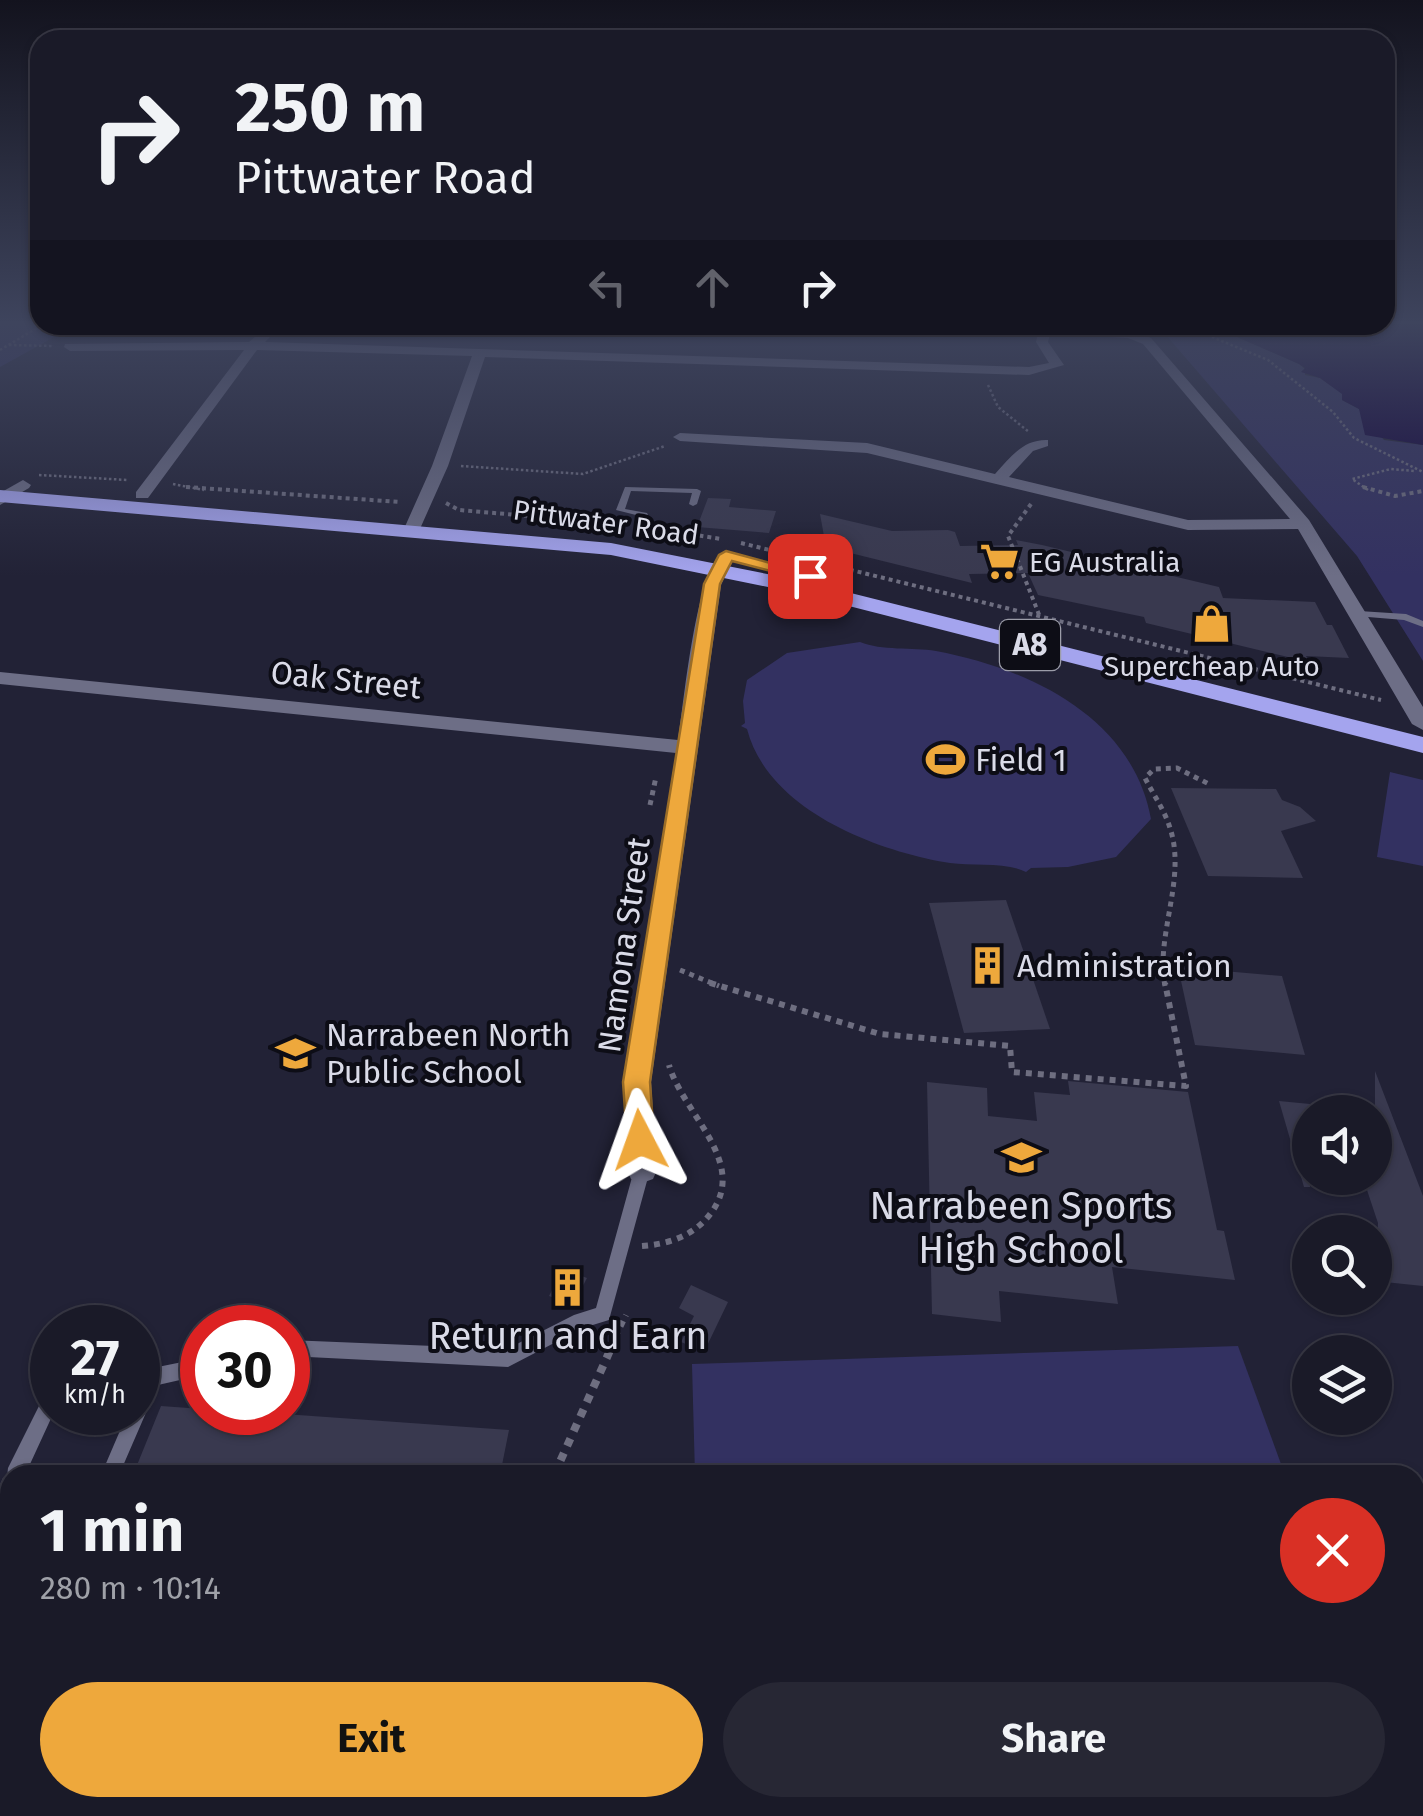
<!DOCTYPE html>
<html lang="en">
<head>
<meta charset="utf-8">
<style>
  body { margin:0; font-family:"Fira Sans",sans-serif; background:#272734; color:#f1f3f6; height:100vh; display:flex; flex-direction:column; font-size:38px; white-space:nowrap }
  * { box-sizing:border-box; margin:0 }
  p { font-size:32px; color:#9fa1a8 }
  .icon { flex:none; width:55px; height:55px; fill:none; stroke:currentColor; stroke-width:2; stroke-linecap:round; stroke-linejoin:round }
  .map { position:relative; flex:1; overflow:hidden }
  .drawer { position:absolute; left:0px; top:1465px; width:1425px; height:352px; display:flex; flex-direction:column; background:#1a1a28; border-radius:30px 30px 0 0; box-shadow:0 2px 8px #0004,0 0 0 2px #383845 }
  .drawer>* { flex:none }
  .banner { position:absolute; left:30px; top:30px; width:1365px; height:305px; border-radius:30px; box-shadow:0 2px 8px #0004,0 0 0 2px #383845; background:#1a1a28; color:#f1f3f6; overflow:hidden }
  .fabs { position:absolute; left:1292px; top:1095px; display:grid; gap:20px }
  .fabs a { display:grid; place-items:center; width:100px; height:100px; border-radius:50%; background:#1a1a28; box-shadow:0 2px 8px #0004,0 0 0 2px #383845; font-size:50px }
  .speed { position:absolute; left:30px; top:1305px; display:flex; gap:20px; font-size:50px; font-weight:700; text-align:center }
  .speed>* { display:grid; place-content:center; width:130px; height:130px; border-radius:50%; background:#1a1a28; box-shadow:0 2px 8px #0004,0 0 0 2px #383845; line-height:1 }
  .speed small { font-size:25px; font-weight:400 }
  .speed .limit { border:15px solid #d22; background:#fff; color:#111 }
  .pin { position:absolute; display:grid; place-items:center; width:85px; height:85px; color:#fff; margin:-42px; border-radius:20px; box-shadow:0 5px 15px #0006 }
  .me { position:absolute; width:110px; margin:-55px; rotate:356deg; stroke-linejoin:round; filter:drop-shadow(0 0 8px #0008) }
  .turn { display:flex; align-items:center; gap:35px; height:210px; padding:0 40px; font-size:45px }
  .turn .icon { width:130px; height:130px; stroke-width:2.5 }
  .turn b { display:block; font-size:70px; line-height:85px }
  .lanes { display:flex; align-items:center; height:95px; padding:0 40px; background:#0003; justify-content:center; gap:50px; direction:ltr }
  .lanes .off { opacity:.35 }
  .round { display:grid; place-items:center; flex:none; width:105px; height:105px; border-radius:52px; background:#272734 }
  .overview { display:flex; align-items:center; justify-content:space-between; height:170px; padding:0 40px }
  h1 { font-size:60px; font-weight:700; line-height:75px }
  .cta { display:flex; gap:20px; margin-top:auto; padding:20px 40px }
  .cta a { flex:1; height:115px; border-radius:60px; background:#eea83c; color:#111; font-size:40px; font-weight:700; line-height:115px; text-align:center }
  .cta a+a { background:#272734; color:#f1f3f6 }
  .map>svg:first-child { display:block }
</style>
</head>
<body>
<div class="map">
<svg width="1423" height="1816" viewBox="0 0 1423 1816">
  <rect width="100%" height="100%" fill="#222236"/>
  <g fill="#333161">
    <polygon points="0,321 40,321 40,325 76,325 0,367"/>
    <polygon points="1166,325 1219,325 1221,330 1299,364 1305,369 1305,375 1320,378 1343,394 1342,400 1359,409 1384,440 1423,445 1423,661 1357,556 1159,327"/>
    <path d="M 860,642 C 882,651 912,647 936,651 C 1032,669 1133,719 1151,819 L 1116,857 L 1068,867 L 1031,868 L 1026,872 C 1007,862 973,866 950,863 C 876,851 768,810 747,729 L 741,726 L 745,723 L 743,701 L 747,680 L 787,653 Z"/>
    <polygon points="1390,772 1423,780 1423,866 1377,857"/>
    <polygon points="1238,1346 1285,1475 695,1475 692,1364"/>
  </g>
  <polygon fill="#4c4889" points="1415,1610 1423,1612 1423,1816 577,1816 589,1808 1415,1808"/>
  <polygon fill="#11013c" points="1385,321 1423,321 1423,445 1365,435 1359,409 1342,400 1342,394 1320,378 1301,372 1305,368 1299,364 1221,330 1219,325 1385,325"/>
  <g fill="#39394f">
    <polygon points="708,498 731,499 729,507 776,511 769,533 697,527"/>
    <polygon points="820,514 892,531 948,530 955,532 960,546 1018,545 1016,540 1042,545 1219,587 1223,598 1315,602 1327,625 1332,625 1349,658 1306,656 1309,662 1146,623 1144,617 1038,595 1028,573 969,574 972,583 826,547"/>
    <polygon points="1171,788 1276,789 1282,800 1300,807 1316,821 1281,831 1303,878 1208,876"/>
    <polygon points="1006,900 1050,1029 964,1033 929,903"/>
    <polygon points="1178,967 1282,976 1305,1055 1195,1045"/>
    <polygon points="1375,1071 1423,1196 1423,1286 1375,1281 1378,1223 1363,1178 1375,1178"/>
    <polygon points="1068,1081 1188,1092 1217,1230 1224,1231 1235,1280 1112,1267 1118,1304 999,1291 1001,1322 932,1314 927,1082 987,1088 988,1116 1037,1121 1034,1092 1070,1095"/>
    <polygon points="1279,1101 1310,1104 1310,1187 1304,1187"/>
    <polygon points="563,1269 587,1278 573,1305 549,1296"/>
    <polygon points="691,1285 728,1302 704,1352 681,1342 694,1316 679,1308"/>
    <polygon points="161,1406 202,1409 202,1412 256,1412 509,1430 500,1475 133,1475"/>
  </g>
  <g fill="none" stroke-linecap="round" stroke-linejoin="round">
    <g stroke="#6e6e80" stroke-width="2.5" stroke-dasharray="2.5 2.5" stroke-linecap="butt">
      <polyline points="1196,325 1212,337 1268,360 1333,412 1354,438 1423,472"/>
      <polyline points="9,345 52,346"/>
      <polyline points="0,350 42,325"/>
      <polyline points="988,385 998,407 1029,432"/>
      <polyline points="461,466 583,474 665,446"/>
      <polyline points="39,475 128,480"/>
      <polyline points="173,484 204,490"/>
      <polyline points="1368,490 1352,479 1391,469 1414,471"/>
    </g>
    <g stroke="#6e6e80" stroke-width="4" stroke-dasharray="4 4" stroke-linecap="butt">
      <polyline points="186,487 400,502"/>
      <polyline points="1363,487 1395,496 1423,491"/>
      <polyline points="446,503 459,510 612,523"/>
      <polyline points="1031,504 1008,536 1040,617"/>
      <polyline points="652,528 721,539"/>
      <polyline points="741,543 1381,700"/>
    </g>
    <g stroke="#6e6e80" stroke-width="5" stroke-dasharray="5 5" stroke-linecap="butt">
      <polyline points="650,805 656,777"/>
      <polyline points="680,970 719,986"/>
      <path d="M 1165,986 C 1155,935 1187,879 1170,828 C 1165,811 1153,794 1145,778 L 1154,769 L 1177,768 L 1211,785"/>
    </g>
    <g stroke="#6e6e80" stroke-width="6" stroke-dasharray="6 6" stroke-linecap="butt">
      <polyline points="710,983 880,1034 1010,1046 1012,1072 1186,1086 1165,983"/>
      <path d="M 642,1246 C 669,1244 694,1236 711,1213 C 749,1162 683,1114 669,1065"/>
      <polyline points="610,1348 626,1315"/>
    </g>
    <g stroke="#6e6e80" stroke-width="8" stroke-dasharray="8 8" stroke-linecap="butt">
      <polyline points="554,1475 612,1346"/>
      <polyline points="489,1816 491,1808"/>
    </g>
    <g fill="#6d6e86" fill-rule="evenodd">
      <polygon points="625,487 697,489 701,491 697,504 693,506 689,504 692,493 631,491 625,509 647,513 648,515 644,517 616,510"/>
      <polygon points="1359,611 1406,614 1423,621 1423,627 1404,620 1356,616 1354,614"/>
      <polygon points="642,1163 647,1165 650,1170 609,1320 583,1328 508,1367 288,1356 288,1340 507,1349 574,1315 596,1308 634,1170 637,1165"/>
      <polygon points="202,1358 202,1375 158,1385 119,1475 101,1475 128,1412 138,1412 138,1371"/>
      <polygon points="52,1389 52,1412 54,1412 25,1475 10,1475 10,1506 7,1513 0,1515 0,1485 3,1478 7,1477 8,1468 46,1392"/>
      <polygon points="10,1694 10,1731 8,1737 0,1740 0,1704 3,1698"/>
    </g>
    <g fill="#6d6e86" fill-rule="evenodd">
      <path d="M 269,325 L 282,325 L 265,342 L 1029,367 L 1049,363 L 1036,342 L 1038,333 L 943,329 L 937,325 L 1134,331 L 1151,338 L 1309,520 L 1423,707 L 1423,730 L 1412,724 L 1298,529 L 1188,530 L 867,453 L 680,441 L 673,437 L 680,433 L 867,443 L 995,474 C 1011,457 1023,439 1048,440 L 1048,446 L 1033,451 L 1009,477 L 1188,520 L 1290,519 L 1143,344 L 1128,338 L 1050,334 L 1048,342 L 1064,365 L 1029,375 L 485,357 L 448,466 L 419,531 L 411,536 L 403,531 L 432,466 L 472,356 L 257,350 L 148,498 L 136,498 L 136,492 L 244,350 L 70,351 L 64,347 L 65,344 L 249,342 Z"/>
      <path d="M 726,550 L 735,555 L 721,585 L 651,1082 L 657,1170 L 653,1179 L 642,1183 L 631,1179 L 627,1170 L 623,1082 L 676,753 L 0,684 L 0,672 L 678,740 C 684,705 696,562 726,550 Z"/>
    </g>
    <polygon fill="#6d6e86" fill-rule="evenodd" points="23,480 31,485 29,488 0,505 0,493"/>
    <polygon fill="#a4a4ee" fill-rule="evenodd" points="0,490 611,543 803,581 1423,737 1423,753 802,594 611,555 0,502"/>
  </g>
  <linearGradient id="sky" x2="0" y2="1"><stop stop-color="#13131e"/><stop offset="0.56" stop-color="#3e445d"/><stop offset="1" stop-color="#3e445d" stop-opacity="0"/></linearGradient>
  <rect width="1423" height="576" fill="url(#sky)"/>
  <polygon fill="#eea83c" stroke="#9b6d27" stroke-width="2.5" points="726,551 818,576 810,581 732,561 720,584 650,1082 654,1140 650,1149 640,1152 631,1149 627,1140 623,1082 704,584 719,555"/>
  <defs>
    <symbol id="supermarket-bare" viewBox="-9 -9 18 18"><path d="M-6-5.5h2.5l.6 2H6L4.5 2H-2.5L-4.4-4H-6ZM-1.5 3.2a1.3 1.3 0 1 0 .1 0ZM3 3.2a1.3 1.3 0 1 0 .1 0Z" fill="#eea83c" stroke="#0d0d16" stroke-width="2.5" paint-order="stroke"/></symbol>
    <symbol id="shop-bare" viewBox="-9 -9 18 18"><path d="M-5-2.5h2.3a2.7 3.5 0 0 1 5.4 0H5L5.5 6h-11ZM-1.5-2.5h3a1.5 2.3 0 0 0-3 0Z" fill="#eea83c" stroke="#0d0d16" stroke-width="2.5" paint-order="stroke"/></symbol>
    <symbol id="stadium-bare" viewBox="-9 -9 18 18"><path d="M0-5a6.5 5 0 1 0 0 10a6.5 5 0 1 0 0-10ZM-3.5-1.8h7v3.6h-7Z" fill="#eea83c" stroke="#0d0d16" stroke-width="2.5" paint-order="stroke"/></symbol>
    <symbol id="building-bare" viewBox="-9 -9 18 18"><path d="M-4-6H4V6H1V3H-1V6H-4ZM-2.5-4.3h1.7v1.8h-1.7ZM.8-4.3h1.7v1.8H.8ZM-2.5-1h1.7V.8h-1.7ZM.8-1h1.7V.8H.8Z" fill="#eea83c" stroke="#0d0d16" stroke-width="2.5" paint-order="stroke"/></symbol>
    <symbol id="school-bare" viewBox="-9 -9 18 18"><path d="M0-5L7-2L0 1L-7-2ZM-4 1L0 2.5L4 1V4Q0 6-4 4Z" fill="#eea83c" stroke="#0d0d16" stroke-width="2.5" paint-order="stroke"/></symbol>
  </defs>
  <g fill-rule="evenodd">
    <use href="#supermarket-bare" x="972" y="534" width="55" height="55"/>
    <use href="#shop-bare" x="1184" y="596" width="55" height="55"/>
    <use href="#stadium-bare" x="918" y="732" width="55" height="55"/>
    <use href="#building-bare" x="960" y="938" width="55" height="55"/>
    <use href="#school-bare" x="268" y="1026" width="55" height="55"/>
    <use href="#school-bare" x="994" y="1130" width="55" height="55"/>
    <use href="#building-bare" x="540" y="1260" width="55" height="55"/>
  </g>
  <g text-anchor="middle" stroke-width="8" stroke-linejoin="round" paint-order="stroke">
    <g font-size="28" fill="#dadbe8" stroke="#0d0d16">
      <text transform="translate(606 522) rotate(8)" y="10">Pittwater Road</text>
    </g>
    <g font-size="28" fill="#dadbe8" stroke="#0d0d16" text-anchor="start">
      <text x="1029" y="572">EG Australia</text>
      <text x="1212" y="676" text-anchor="middle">Supercheap Auto</text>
    </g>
    <rect fill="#0d0d16" stroke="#9c9da9" stroke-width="2.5" x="1000" y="620" width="60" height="50" rx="8"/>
    <g font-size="30" font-weight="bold" fill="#dadbe8">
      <text x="1030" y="655">A8</text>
    </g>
    <g font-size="32" fill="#dadbe8" stroke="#0d0d16">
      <text transform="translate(346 680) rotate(6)" y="11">Oak Street</text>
      <text transform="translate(624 945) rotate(-82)" y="11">Namona Street</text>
    </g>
    <g font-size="32" fill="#dadbe8" stroke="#0d0d16" text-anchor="start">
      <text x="975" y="771">Field 1</text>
      <text x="1017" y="977">Administration</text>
      <text x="326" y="1046">Narrabeen North<tspan x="326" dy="37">Public School</tspan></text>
    </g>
    <g font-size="38" fill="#dadbe8" stroke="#0d0d16">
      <text x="1021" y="1219">Narrabeen Sports<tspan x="1021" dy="44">High School</tspan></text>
      <text x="568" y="1349">Return and Earn</text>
    </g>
  </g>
</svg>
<div class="fabs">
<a><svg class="icon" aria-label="sound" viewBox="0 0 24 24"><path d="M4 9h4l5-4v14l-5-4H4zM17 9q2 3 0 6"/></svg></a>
<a><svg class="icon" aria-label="search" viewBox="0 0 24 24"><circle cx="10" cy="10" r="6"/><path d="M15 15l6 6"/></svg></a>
<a><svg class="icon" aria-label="layers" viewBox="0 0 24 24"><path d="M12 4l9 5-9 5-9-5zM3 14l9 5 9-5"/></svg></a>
</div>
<div class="speed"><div>27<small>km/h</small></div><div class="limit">30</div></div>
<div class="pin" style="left:810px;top:576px;background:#d93025"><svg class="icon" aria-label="arrive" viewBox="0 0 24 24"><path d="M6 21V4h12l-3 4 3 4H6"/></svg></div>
<svg class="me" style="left:640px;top:1140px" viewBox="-20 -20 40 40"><path d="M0-17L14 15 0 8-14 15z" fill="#eea83c" stroke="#fff" stroke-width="4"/></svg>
<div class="banner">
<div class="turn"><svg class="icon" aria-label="right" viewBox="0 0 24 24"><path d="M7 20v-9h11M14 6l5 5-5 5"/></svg><div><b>250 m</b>Pittwater Road</div></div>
<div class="lanes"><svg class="icon off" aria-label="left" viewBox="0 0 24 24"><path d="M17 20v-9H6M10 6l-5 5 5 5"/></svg><svg class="icon off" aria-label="ahead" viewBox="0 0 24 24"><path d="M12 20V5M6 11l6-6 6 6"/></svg><svg class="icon" aria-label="right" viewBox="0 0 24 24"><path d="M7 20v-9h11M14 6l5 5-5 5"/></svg></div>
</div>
<section class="drawer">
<div class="overview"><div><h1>1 min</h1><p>280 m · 10:14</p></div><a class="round" style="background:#d93025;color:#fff"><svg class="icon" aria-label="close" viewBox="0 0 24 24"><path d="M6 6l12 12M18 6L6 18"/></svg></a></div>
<div class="cta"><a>Exit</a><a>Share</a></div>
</section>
</div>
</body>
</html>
